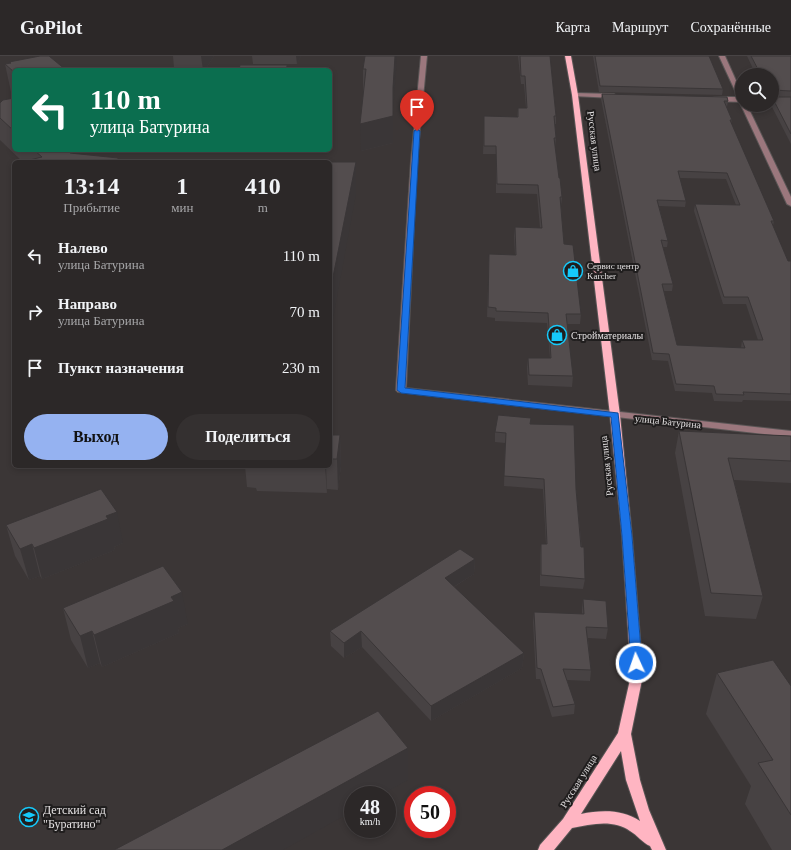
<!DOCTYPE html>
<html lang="ru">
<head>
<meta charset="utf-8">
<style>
  body { margin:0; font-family:"Times New Roman",serif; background:#343030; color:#f1f3f6; height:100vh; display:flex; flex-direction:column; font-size:15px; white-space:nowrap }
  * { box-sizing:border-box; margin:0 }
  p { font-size:13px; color:#a6a6a8 }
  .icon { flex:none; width:22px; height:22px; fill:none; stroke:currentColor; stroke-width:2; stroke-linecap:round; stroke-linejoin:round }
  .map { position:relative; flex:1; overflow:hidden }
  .details { position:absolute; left:12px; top:104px; width:320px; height:308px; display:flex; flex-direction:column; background:#2c2828; border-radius:6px; box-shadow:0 2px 6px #0003,0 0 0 1px #484445 }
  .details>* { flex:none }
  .banner { position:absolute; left:12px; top:12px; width:320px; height:84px; border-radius:6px; box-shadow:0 2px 6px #0003,0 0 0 1px #484445; background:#0b6e4f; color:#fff; overflow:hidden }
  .controls { position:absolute; left:735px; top:12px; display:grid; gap:8px }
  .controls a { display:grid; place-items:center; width:44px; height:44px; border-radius:50%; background:#2c2828; box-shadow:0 2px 6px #0003,0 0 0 1px #484445; font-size:20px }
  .speed { position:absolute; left:344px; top:730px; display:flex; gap:8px; font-size:20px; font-weight:700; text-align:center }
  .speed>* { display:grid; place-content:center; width:52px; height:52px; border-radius:50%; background:#2c2828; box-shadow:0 2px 6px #0003,0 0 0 1px #484445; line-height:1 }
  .speed small { font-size:10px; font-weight:400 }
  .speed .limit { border:6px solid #d22; background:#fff; color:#111 }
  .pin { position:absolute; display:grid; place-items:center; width:34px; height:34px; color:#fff; margin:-41px -17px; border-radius:50% 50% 50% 0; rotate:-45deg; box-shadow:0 0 4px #0007 }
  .pin .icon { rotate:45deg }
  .me { position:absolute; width:44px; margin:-22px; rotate:357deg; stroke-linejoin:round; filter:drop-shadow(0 0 3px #0008) }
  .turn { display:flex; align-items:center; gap:14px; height:84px; padding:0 12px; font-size:18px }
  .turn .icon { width:52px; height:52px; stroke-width:2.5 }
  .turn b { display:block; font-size:28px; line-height:34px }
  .eta { display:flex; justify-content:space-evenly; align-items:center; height:68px; text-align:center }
  .eta b { font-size:24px; font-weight:700; line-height:28px }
  .primary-button { display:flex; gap:8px; margin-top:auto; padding:8px 12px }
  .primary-button a { flex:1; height:46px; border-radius:24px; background:#95b2f1; color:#111; font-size:16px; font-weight:700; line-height:46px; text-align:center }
  .primary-button a+a { background:#343030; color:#f1f3f6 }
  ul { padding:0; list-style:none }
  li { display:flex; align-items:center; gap:12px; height:56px; padding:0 12px }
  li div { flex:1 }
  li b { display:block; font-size:15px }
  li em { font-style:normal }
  header { display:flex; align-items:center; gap:24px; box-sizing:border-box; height:56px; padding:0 20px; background:#2c2828; border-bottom:1px solid #484445 }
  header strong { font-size:19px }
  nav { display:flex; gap:22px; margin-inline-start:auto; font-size:14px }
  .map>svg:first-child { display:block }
</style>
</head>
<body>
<header>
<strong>GoPilot</strong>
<nav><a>Карта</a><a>Маршрут</a><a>Сохранённые</a></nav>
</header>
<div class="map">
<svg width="791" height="794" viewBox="0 0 791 794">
  <rect width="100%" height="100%" fill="#3b3636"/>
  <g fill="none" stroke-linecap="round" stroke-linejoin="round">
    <defs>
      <g id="minor">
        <polygon points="421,0 427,0 417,105 406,332 791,375 791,381 398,336 396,334 411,105"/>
        <polygon points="719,0 725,0 742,38 742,46 714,45 711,43 714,41 738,41"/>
        <polygon points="575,37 614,38 617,40 614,42 573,40 573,38"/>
        <polygon points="742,48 742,49 747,49 791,141 791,150 787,148 741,49"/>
      </g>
      <path id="major" d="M 565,0 L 571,0 L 578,39 L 620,359 L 632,480 L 643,619 L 631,678 L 640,724 L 649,754 L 666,794 L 652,794 L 650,790 C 643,787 637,779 630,775 C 614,763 591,768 572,772 L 554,794 L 538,794 L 540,789 L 563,763 L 618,677 L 631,619 L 622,480 L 610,359 L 572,39 ZM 621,695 L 626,724 L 640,765 C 622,753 601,754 581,758 Z"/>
    </defs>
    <use href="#minor" stroke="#595555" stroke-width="2"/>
    <use href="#major" stroke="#595555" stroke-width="2"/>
    <use href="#minor" fill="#9b777d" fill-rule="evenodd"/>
    <use href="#major" fill="#ffb5c2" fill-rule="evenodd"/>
  </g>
  <g fill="#474243" fill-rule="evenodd">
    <polygon points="173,0 214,0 205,14 176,14 176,12 174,12"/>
    <polygon points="252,0 301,0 297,8 253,8"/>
    <polygon points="365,0 393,51 393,87 361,95 363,38 363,13"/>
    <polygon points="518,0 550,0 556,60 556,68 555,68 556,82 555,91 559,122 562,141 561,150 564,188 581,258 580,268 567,268 573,320 572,331 528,329 527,312 528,302 550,302 547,267 495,265 495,262 487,261 489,198 515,199 514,180 515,171 540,172 537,138 496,137 496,98 483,98 484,68 517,61 518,52 526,52 524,28 521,28"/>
    <polygon points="593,0 709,0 723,33 722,39 599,36"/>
    <polygon points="747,0 791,0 791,88 771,49 772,49 772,19 756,19"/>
    <polygon points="9,6 66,14 14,14 14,39 11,36 5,8 10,7"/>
    <path d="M 602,38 L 728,45 L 727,51 L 726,51 L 732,64 L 731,67 L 774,165 L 773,170 L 788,205 L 791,205 L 791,345 L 743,344 L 742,346 L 714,345 L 712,337 L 675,335 L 668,305 L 652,304 L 601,43 ZM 679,122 L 726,123 L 736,149 L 695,148 L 694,155 L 723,248 L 746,248 L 758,284 L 742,284 L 741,292 L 677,289 L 664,235 L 672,235 L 673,228 L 663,191 L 667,191 L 668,185 L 659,150 L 685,151 L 686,145 Z"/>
    <polygon points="14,42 14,94 68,94 23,106 0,84 0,47"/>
    <polygon points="530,368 576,433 585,523 583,533 540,530 540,498 541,488 546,488 543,433 504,430 505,387 495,386 495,376"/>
    <polygon points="679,375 791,380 791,427 734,424 763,540 756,563 705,560 675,397"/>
    <polygon points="330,379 340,379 341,410 338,434 327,433 327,437 257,435 256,432 247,431 245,410 330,410"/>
    <polygon points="6,469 123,487 114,491 115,494 42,523 40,520 29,524 15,500"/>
    <polygon points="475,503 474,518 454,531 524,597 522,612 431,665 362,591 344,602 331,590 330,575"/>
    <polygon points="583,543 608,572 606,583 588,582 591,614 590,625 567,624 575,648 574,658 552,661 540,623 536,623 533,566 534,556 582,558 582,553"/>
    <polygon points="63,552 188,568 178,572 179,577 102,611 100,607 88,612 71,584"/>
    <polygon points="717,617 791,630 791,794 772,794 745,748 751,730 706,658"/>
  </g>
  <g fill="#3a3637">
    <polygon points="201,0 214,0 205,14 203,14"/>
    <polygon points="296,0 301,0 297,8"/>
    <polygon points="395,0 397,0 393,58 393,32"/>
    <polygon points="287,11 287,14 279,14"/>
    <polygon points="393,60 393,87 361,95 360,68"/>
    <polygon points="356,106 356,138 330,279 330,236"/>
    <polygon points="340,379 341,410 338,434 337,403"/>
    <polygon points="325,410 326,410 327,433 327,437"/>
    <polygon points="117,456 123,487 114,491 115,494 42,523 34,492"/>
    <polygon points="32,488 40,520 29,524 20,493"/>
    <polygon points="475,503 474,518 444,537 445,522"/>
    <polygon points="182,536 188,568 178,572 179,577 102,611 94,579 171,541"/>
    <polygon points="92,575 100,607 88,612 80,580"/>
    <polygon points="361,575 362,591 344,602 344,587"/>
    <polygon points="524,597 522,612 431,665 431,650"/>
    <polygon points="408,692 408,724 381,739 353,739 353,755 283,794 222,794"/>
  </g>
  <g fill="#534d4e" stroke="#3a3637" fill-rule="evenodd">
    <polygon points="40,0 49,0 66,14 14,14 14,16 5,8 11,7 9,6"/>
    <polygon points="365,0 395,0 393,32 393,60 360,68 366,13 363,13"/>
    <polygon points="520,0 550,0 556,60 554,60 556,82 554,82 559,122 560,122 562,141 560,141 564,188 573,189 581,258 566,258 573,320 529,319 528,302 551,302 548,257 496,255 496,252 488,251 489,198 516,199 515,171 542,172 538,129 497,128 496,90 484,90 484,60 518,61 518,52 527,52 525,20 521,20"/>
    <polygon points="595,0 709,0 723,33 600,30"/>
    <polygon points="751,0 791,0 791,35 773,34 772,35 772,19 761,19"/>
    <polygon points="240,9 287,9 287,11 279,14 239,14"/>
    <polygon points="772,36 773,41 791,41 791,78 772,41"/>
    <path d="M 602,38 L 727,41 L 728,45 L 724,45 L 732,64 L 730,64 L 774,165 L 771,165 L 788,205 L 791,205 L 791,338 L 743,336 L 744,339 L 716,338 L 714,330 L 676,328 L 669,298 L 653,297 ZM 678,115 L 727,117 L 740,149 L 695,148 L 724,241 L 748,241 L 763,284 L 742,284 L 745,292 L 677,289 L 662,228 L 673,228 L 661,184 L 668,185 L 657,144 L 686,145 Z"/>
    <polygon points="14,42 14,75 0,62 0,47 3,44"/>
    <polygon points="34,94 68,94 70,97 118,102 118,105 114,106 21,106 42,101"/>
    <polygon points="320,106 356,106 330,236 330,106"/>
    <polygon points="498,359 531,362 530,368 574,369 576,433 581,491 584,491 585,523 541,519 541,488 547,488 544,423 504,420 506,377 495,376"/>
    <polygon points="679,375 791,380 791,405 728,402 763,540 711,537"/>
    <polygon points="330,379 340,379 337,403 330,403"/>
    <polygon points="101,433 117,456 106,460 108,463 34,492 32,488 20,493 6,469"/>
    <polygon points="460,493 475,503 445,522 524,597 431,650 361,575 344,587 330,575"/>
    <polygon points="163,510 182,536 171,541 174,545 94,579 92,575 80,580 63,552"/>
    <polygon points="583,543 606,545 608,572 586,571 591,614 563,613 575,648 553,651 541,613 537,612 534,556 584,558"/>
    <polygon points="773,604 791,630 791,759 758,707 773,704 717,617"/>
    <polygon points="378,655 408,692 222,794 114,794"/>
  </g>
  <polygon fill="#1a73e8" stroke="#114b97" points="417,73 420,75 405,332 618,357 632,480 642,607 640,610 636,611 632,610 631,607 622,480 611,361 401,337 397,334 414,75"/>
  <defs>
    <symbol id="shop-ring" viewBox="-11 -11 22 22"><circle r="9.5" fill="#201e1e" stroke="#16cafb" stroke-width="1.5"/><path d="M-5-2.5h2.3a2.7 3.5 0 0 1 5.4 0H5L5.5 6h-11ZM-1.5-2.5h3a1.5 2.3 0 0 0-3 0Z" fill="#16cafb"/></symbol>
    <symbol id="school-ring" viewBox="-11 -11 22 22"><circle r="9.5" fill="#201e1e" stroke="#16cafb" stroke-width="1.5"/><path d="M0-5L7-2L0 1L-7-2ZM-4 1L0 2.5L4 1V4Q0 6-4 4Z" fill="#16cafb"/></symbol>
  </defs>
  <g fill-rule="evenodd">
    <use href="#shop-ring" x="562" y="204" width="22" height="22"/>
    <use href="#shop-ring" x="546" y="268" width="22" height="22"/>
    <use href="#school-ring" x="18" y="750" width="22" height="22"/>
  </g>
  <g text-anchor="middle" stroke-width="4" stroke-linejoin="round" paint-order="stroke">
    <g font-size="9" fill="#e3e0e1" stroke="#201e1e" text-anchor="start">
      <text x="587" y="213">Сервис центр<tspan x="587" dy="10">Karcher</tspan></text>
    </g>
    <g font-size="10" fill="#e3e0e1" stroke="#201e1e">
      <text transform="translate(595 85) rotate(83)" y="4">Русская улица</text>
      <text transform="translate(668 365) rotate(6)" y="4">улица Батурина</text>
      <text transform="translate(606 410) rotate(-96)" y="4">Русская улица</text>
      <text transform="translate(578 725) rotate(-58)" y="4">Русская улица</text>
    </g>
    <g font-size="10" fill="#e3e0e1" stroke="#201e1e" text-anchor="start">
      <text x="571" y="283">Стройматериалы</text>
    </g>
    <g font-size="12" fill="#e3e0e1" stroke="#201e1e" text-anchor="start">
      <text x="43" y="758">Детский сад<tspan x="43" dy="14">"Буратино"</tspan></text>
    </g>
  </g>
</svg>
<div class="controls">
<a><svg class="icon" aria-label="search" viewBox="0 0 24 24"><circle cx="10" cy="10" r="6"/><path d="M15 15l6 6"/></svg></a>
</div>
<div class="speed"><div>48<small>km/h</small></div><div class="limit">50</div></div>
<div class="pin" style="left:417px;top:75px;background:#d93025"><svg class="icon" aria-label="arrive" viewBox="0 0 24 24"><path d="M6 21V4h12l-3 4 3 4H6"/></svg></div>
<svg class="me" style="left:636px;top:607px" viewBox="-20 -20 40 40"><circle r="17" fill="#1a73e8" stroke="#fff" stroke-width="3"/><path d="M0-11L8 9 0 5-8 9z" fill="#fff"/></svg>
<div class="banner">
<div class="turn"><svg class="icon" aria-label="left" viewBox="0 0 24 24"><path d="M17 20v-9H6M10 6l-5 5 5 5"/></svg><div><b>110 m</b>улица Батурина</div></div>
</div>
<section class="details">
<div class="eta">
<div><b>13:14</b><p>Прибытие</p></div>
<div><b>1</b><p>мин</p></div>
<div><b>410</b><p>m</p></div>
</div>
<ul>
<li><svg class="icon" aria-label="left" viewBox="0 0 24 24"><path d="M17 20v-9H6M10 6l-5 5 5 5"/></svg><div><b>Налево</b><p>улица Батурина</p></div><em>110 m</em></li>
<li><svg class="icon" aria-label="right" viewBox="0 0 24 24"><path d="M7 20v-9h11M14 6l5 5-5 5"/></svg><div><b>Направо</b><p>улица Батурина</p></div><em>70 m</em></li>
<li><svg class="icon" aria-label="arrive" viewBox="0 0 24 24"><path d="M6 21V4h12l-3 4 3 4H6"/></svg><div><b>Пункт назначения</b></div><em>230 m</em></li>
</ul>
<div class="primary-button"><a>Выход</a><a>Поделиться</a></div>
</section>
</div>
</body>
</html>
